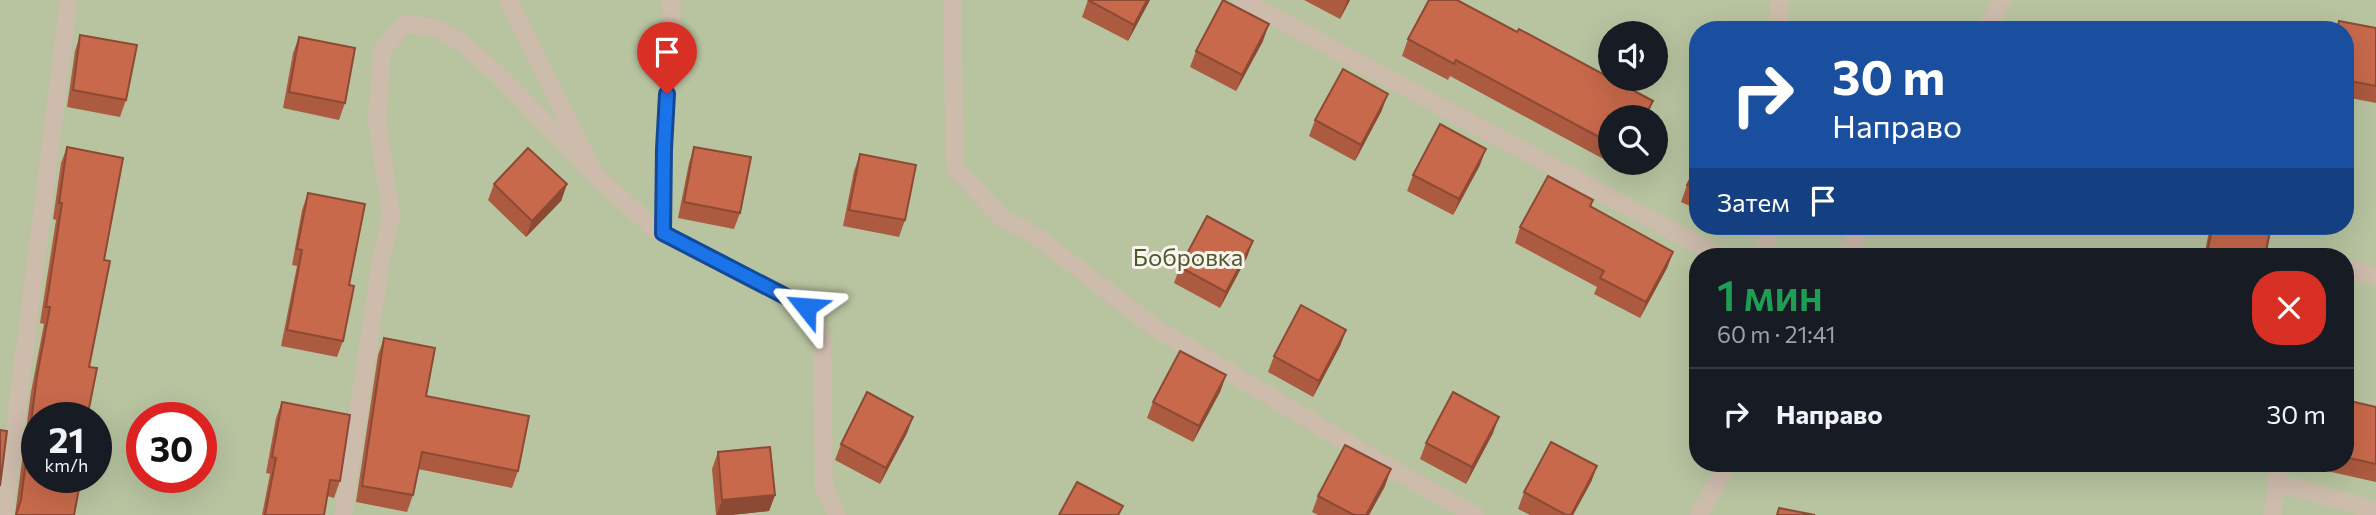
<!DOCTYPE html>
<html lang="ru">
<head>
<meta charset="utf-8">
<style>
  body { margin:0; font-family:Commissioner,sans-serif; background:#242831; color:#f1f3f6; height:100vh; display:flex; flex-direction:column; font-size:26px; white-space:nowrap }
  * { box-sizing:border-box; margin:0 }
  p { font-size:23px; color:#9ea1a6 }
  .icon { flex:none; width:38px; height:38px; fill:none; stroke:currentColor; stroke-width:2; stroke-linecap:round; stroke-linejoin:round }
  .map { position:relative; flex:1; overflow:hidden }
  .panel { position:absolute; left:1689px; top:248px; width:665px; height:224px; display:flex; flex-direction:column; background:#171b24; border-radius:28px; box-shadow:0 7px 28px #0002 }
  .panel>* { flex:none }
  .guide { position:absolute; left:1689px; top:21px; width:665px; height:214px; border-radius:28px; box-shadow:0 7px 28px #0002; background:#1a4fa0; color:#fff; overflow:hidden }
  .fabs { position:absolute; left:1598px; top:21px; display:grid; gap:14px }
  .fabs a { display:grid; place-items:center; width:70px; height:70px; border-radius:50%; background:#171b24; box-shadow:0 7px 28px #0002; font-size:35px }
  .speed { position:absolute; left:21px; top:402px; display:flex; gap:14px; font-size:35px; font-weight:700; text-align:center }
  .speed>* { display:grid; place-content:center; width:91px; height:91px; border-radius:50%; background:#171b24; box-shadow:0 7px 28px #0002; line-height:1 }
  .speed small { font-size:18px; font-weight:400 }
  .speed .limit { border:10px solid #d22; background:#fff; color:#111 }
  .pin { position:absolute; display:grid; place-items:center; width:60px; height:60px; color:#fff; margin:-72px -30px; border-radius:50% 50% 50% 0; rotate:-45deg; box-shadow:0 0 7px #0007 }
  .pin .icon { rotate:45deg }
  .me { position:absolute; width:77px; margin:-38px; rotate:298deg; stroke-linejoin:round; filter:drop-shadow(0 0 5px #0008) }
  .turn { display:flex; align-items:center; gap:24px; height:147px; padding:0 28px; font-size:32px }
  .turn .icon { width:91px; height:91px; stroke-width:2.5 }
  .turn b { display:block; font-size:49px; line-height:60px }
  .then { display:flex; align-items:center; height:66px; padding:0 28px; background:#0003; gap:14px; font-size:26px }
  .round { display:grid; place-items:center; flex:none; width:74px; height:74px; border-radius:28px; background:#242831 }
  .headline { display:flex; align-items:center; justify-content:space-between; height:119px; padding:0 28px }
  h1 { font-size:42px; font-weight:600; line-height:52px; color:#1e9e55 }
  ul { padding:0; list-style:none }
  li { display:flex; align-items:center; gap:21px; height:91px; padding:0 28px; border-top:2px solid #363941 }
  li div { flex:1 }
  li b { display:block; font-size:26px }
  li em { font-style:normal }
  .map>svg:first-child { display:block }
</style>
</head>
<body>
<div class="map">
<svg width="2376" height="515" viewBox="0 0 2376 515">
  <rect width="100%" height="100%" fill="#f4ebe1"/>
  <path fill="#b8c4a0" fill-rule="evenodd" d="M 0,0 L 2376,0 L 2376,515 L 0,515 ZM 1698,30 L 2345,30 L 2345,226 L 1698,226 ZM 1610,33 L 1656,33 L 1656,79 L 1610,79 ZM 1610,117 L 1656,117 L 1656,163 L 1610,163 ZM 1698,257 L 2345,257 L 2345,464 L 1698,464 ZM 37,418 L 96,418 L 96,478 L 37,478 ZM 142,418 L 201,418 L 201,478 L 142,478 Z"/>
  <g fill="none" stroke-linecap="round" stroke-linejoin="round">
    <g stroke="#cdbbac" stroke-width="18">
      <polyline points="508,0 595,175 656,230 806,307 822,340 824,488 837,515"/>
      <polyline points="952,0 955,168 1003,219 1036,236 1154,327 1384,465 1475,515"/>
      <polyline points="1242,0 1721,257"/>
      <polyline points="1778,30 1780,0"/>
      <polyline points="1985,30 2003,0"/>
      <polyline points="663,233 664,149 672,11 670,0"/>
      <polyline points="1766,257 1767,226"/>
      <polyline points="1844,257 1863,226"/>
      <polyline points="2345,274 2349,269 2376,276"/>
      <polyline points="2276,483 2376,510"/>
      <polyline points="4,515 68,5"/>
      <polyline points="343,515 381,260 391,215 377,121 382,50 405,24 436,28 461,42 501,77 595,175"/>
      <polyline points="1699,515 1727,464"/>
      <polyline points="2272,515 2280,464"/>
    </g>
  </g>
  <g fill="#ac5a40">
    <polygon points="1088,0 1150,0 1128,41 1082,17"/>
    <polygon points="1304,0 1350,0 1340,19"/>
    <polygon points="2339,21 2376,28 2376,103 2345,97 2345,30 2336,30"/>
    <polygon points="1517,32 1653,101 1647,117 1610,117 1610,163 1622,163 1620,168 1450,76 1448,80 1402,56 1408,39"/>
    <polygon points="80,35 126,100 120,117 67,107 75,51"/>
    <polygon points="299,37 345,103 339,120 283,108 293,53"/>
    <polygon points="1263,41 1236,91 1190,67 1196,51"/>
    <polygon points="1382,110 1355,161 1309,136 1315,120"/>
    <polygon points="67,147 123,158 37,418 74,515 15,515 31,392 44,324 40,323 56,220 53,219 61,163"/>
    <polygon points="694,147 740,213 734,229 678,218 689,163"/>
    <polygon points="860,154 905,220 899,237 843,226 854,171"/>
    <polygon points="1480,165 1453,215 1407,191 1413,175"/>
    <polygon points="1698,165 1698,210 1681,202 1687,185"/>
    <polygon points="494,184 567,184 561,201 526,237 488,200"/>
    <polygon points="308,193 349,285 343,341 337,357 281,346 297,266 292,265 302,210"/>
    <polygon points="1591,207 1673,252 1667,268 1640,318 1594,294 1597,287 1515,243 1520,227"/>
    <polygon points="2212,226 2244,226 2265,257 2204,257 2208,236"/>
    <polygon points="1253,241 1247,257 1220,308 1174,283 1180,267"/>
    <polygon points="1346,330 1340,346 1313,397 1268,372 1274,356"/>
    <polygon points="384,338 426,396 518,471 512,488 418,469 413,495 407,512 356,502 378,355"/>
    <polygon points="1226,375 1220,392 1193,442 1147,418 1153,402"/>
    <polygon points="2345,401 2376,407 2376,482 2327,471 2329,464 2345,464"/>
    <polygon points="282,402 340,481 334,498 327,496 324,515 262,515 270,474 266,473 276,418"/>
    <polygon points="913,417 907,433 880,484 835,460 841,444"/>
    <polygon points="1493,433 1466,484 1420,459 1426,443"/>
    <polygon points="718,452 775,495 769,511 731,515 716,515 712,469"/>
    <polygon points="1597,466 1591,482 1573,515 1530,515 1518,509 1524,492"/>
    <polygon points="1385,486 1369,515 1318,515 1312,512 1318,496"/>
  </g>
  <g fill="#8c4a34">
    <polygon points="1147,0 1150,0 1128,41 1134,25"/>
    <polygon points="1347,0 1350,0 1340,19 1346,3"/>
    <polygon points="1269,24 1263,41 1236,91 1242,75"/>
    <polygon points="1388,94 1382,110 1355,161 1361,145"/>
    <polygon points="1486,149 1480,165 1453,215 1459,199"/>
    <polygon points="567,184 561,201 526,237 532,221"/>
    <polygon points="1253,241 1247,257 1220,308 1226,292"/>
    <polygon points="1673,252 1667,268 1640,318 1646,302"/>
    <polygon points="1346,330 1340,346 1313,397 1319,381"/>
    <polygon points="1226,375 1220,392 1193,442 1199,426"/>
    <polygon points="913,417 907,433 880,484 886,468"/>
    <polygon points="1499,417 1493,433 1466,484 1472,467"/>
    <polygon points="1597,466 1591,482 1573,515 1571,515"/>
    <polygon points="1391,469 1385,486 1369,515 1366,515"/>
    <polygon points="775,495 769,511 731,515 717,515 722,500"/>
  </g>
  <g fill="#c8694b" stroke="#8c4a34" stroke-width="2">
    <polygon points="1088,0 1147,0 1134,25"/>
    <polygon points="1223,0 1269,24 1242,75 1196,51"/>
    <polygon points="1429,0 1457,0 1517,32 1519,29 1653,101 1644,117 1610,117 1610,143 1456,60 1454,64 1408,39"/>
    <polygon points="2339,21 2376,28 2376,86 2345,80 2345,30 2337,30"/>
    <polygon points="80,35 137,45 126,100 73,90"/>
    <polygon points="299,37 355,48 345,103 289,92"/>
    <polygon points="1343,69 1388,94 1361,145 1315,120"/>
    <polygon points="1440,124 1486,149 1459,199 1413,175"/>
    <polygon points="67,147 123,158 104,260 110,261 89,367 97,368 87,418 37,418 37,478 81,478 74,515 16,515 21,500 37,376 50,307 46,307 62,203 59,203"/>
    <polygon points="694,147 751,157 740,213 684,202"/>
    <polygon points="528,148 567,184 532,221 494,184"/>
    <polygon points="860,154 916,165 905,220 849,210"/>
    <polygon points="1698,165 1698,191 1687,185"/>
    <polygon points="1548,176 1593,200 1590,206 1673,252 1646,302 1600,278 1604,271 1520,227"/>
    <polygon points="308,193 365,204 349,285 354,286 343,341 287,330 302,250 297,249"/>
    <polygon points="1207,216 1253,241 1226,292 1180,267"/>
    <polygon points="2213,226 2244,226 2270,231 2265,257 2206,257"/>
    <polygon points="1301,305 1346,330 1319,381 1274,356"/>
    <polygon points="384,338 435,348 426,396 529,416 518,471 422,452 413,495 362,486"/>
    <polygon points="1180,351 1226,375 1199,426 1153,402"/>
    <polygon points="867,392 913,417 886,468 841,444"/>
    <polygon points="1453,392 1499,417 1472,467 1426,443"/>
    <polygon points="2346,400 2376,407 2376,464 2345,457"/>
    <polygon points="282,402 350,415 340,481 330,480 324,515 265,515 276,458 272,457"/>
    <polygon points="0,430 7,431 0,486"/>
    <polygon points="1551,442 1597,466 1571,515 1566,515 1524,492"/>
    <polygon points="1345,445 1391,469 1366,515 1354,515 1318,496"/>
    <polygon points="770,447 775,495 722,500 718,452"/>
    <polygon points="1077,482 1123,506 1118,515 1059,515"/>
    <polygon points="1779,508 1815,515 1777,515"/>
  </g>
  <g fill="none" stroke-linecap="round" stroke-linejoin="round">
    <defs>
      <polyline id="route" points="667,94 664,149 663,233 806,307"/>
    </defs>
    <use href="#route" stroke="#114b97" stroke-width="18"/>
    <use href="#route" stroke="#1a73e8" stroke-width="12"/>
  </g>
  <g text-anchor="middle" stroke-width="6" stroke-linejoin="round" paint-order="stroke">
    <g font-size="24" fill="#4a5a2e" stroke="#fbf5ee">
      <text x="1188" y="266">Бобровка</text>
    </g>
  </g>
</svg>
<div class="fabs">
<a><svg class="icon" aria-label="sound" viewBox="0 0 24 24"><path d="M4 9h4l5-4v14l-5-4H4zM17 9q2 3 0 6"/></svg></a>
<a><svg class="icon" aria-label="search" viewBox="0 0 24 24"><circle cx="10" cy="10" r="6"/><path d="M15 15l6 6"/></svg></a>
</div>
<div class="speed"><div>21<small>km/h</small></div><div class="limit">30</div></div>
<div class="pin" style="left:667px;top:94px;background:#d93025"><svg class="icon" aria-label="arrive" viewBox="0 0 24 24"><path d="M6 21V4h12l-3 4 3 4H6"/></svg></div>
<svg class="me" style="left:806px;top:307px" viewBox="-20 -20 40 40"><path d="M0-17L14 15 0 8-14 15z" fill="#1a73e8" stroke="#fff" stroke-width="4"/></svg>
<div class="guide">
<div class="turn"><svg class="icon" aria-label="right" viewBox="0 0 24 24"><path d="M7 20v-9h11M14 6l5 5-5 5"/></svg><div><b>30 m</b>Направо</div></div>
<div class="then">Затем<svg class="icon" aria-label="arrive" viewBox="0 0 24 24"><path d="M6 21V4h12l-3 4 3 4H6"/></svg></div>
</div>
<section class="panel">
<div class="headline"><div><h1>1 мин</h1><p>60 m · 21:41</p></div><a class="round" style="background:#d93025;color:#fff"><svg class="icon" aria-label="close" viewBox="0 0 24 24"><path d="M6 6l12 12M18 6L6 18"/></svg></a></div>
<ul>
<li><svg class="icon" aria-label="right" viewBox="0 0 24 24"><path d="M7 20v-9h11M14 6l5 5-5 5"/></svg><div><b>Направо</b></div><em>30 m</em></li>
</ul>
</section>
</div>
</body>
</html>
